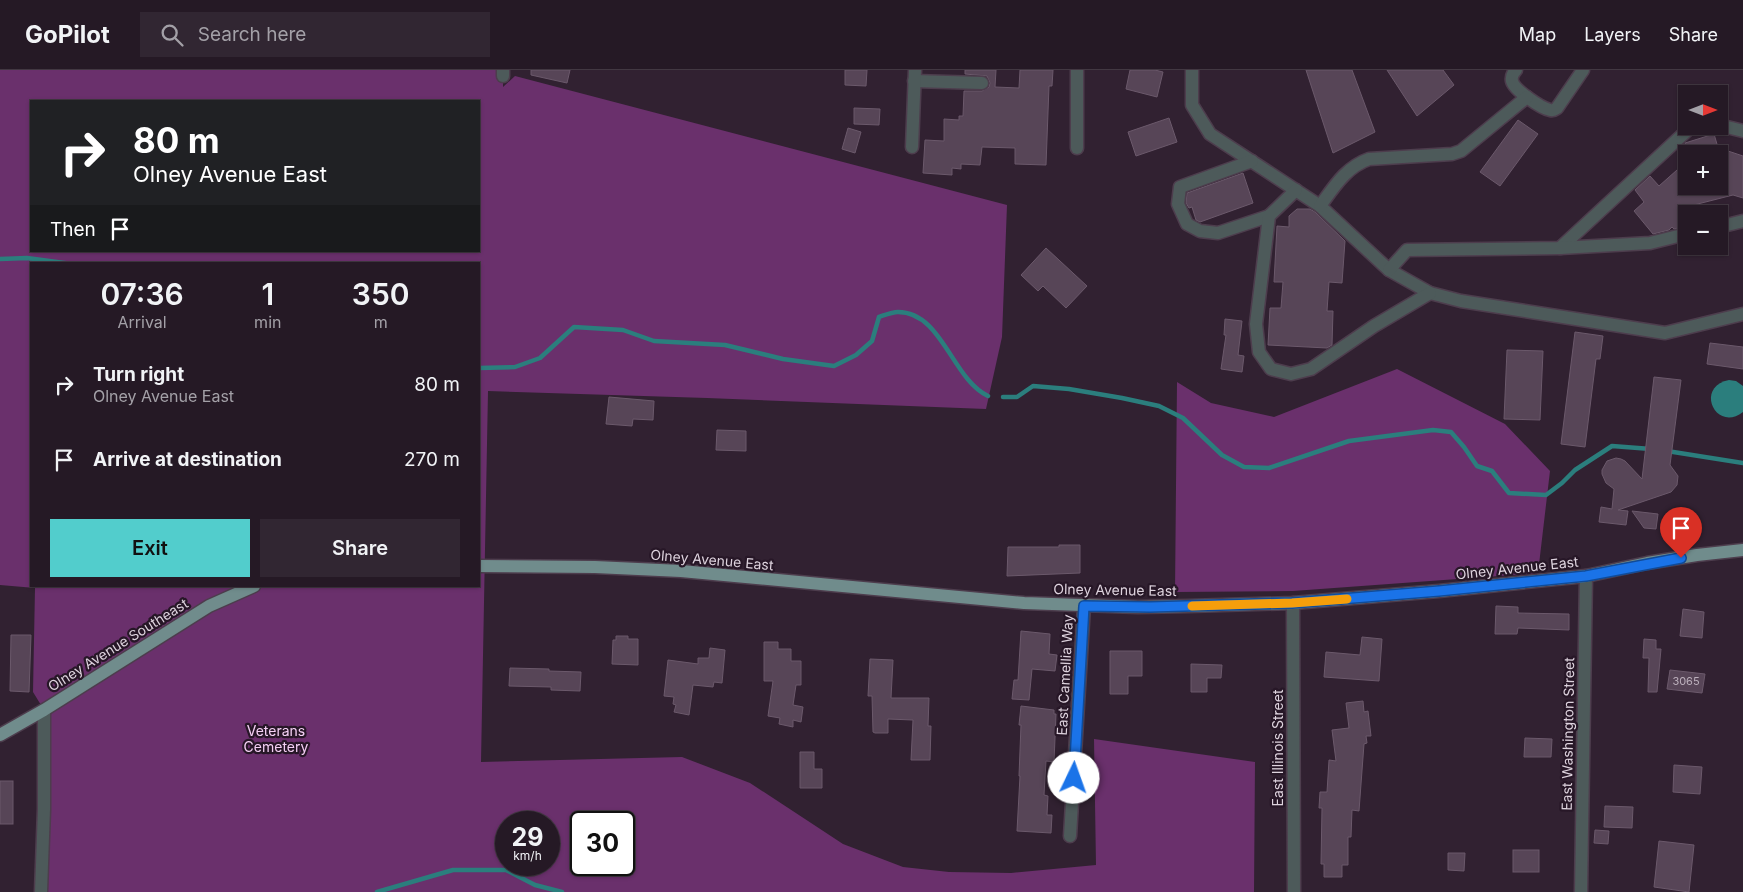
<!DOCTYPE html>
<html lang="en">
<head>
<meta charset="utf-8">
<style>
  body { margin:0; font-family:Inter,sans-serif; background:#312632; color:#f1f3f6; height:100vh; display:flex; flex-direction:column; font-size:19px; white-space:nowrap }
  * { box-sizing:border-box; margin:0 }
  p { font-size:16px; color:#a3a0a7 }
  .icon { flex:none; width:28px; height:28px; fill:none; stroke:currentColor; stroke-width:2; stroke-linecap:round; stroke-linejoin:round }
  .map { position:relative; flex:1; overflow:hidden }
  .side { position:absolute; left:30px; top:192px; width:450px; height:325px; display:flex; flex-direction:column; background:#251925; border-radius:0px; box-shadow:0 1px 4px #0004,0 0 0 1px #423842 }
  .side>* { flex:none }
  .hud { position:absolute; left:30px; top:30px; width:450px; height:152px; border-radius:0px; box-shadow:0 1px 4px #0004,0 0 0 1px #423842; background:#202124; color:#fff; overflow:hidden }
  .needle { width:32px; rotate:90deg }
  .fabs { position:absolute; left:1678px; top:15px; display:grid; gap:10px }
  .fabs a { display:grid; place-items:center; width:50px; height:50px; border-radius:0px; background:#251925; box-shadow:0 1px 4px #0004,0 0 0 1px #423842; font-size:25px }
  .speed { position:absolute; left:495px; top:741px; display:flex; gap:10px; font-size:25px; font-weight:700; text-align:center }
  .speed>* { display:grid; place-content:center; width:65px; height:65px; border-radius:50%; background:#251925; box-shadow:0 1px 4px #0004,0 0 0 1px #423842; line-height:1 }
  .speed small { font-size:12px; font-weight:400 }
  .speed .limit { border:2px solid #111; border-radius:8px; background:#fff; color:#111 }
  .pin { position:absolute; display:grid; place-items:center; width:42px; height:42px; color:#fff; margin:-51px -21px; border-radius:50% 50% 50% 0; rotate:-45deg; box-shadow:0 0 5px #0007 }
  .pin .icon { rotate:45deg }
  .me { position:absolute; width:55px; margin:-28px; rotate:3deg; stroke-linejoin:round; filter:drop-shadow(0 0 4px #0008) }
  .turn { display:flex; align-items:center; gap:18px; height:105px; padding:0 20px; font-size:22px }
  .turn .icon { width:65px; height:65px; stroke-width:2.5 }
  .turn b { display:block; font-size:35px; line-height:42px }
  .then { display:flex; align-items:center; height:48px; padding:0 20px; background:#0003; gap:10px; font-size:19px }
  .eta { display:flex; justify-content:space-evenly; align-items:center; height:85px; text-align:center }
  .eta b { font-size:30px; font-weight:600; line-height:35px }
  .button { display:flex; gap:10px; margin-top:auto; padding:10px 20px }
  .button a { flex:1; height:58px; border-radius:0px; background:#52cdcc; color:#111; font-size:20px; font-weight:600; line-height:58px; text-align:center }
  .button a+a { background:#312632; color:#f1f3f6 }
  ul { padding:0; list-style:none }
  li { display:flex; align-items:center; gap:15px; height:75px; padding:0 20px }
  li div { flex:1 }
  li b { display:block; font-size:19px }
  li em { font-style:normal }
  header { display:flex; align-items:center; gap:30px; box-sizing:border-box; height:70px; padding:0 25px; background:#251925; border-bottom:1px solid #423842 }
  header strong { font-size:24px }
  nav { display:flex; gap:28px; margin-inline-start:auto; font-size:18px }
  .search { width:350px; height:45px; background:#312632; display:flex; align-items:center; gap:12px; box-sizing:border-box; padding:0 18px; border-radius:0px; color:#a3a0a7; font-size:19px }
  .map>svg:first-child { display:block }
</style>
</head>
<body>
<header>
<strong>GoPilot</strong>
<div class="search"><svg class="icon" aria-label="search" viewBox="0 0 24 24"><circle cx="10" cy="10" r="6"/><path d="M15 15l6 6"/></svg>Search here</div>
<nav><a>Map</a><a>Layers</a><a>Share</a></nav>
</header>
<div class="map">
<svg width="1743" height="822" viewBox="0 0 1743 822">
  <rect width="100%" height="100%" fill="#312131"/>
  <g fill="#6a306c" fill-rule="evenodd">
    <path d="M 0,0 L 503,0 L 503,17 L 515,6 L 1007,135 L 1002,267 L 986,339 L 707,328 L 488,321 L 481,692 L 682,687 L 750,713 L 843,774 L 903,797 L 949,802 L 1011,803 L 1096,795 L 1094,669 L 1255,692 L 1254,822 L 41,822 L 44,640 L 33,622 L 35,518 L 0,515 ZM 31,31 L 479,31 L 479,181 L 31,181 ZM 31,194 L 479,194 L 479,516 L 31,516 ZM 506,752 L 549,752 L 549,795 L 506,795 ZM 581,752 L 624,752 L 624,795 L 581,795 Z"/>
    <polygon points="1397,299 1505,354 1550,401 1538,503 1293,521 1175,522 1177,312 1211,333 1274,347"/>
  </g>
  <path fill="#2b7e7d" d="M 1729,310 L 1736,311 L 1743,316 L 1743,342 C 1716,363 1694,317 1729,310 Z"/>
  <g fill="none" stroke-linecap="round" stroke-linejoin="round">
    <g stroke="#2b7e7d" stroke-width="4.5">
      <polyline points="0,189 27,188 72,194"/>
      <path d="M 479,298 L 515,297 L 540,288 L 574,257 L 623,260 L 654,271 L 725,275 L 783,289 L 834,296 L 856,285 L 872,271 L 879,247 C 885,245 892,242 898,242 C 942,242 952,309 988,326"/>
      <polyline points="1003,327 1017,327 1033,316 1069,319 1122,328 1159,336 1183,348 1222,385 1244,397 1269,398 1349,371 1433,360 1451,362 1464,377 1477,396 1492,401 1509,423 1546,425 1562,413 1575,400 1612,376 1651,379"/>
      <polyline points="1667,381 1743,393"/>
      <polyline points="377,822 453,800 506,800 535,815 562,822"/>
    </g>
  </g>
  <g fill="#574557" stroke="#6b596b">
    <polygon points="531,0 570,0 567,13 531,5"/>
    <polygon points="845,0 867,0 866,16 845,15"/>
    <polygon points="965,0 996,0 995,17 1019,18 1020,0 1053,0 1052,16 1049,16 1046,95 1015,94 1015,78 982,77 980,95 961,94 961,99 952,98 952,105 923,103 925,70 944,71 944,49 959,50 959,46 963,46 964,21 982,21 989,17 990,13 987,6 965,4"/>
    <polygon points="1130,0 1155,0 1163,2 1157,27 1126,19"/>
    <polygon points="1306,0 1352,0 1375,62 1333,83"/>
    <polygon points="1387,0 1443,0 1454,15 1417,46"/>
    <polygon points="854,38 880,39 879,55 854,54"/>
    <polygon points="1169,48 1177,72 1136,86 1128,62"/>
    <polygon points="1518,50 1538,64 1500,116 1480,102"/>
    <polygon points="848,58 861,62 855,83 842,79"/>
    <polygon points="1714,64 1719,81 1719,78 1743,86 1743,128 1733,125 1682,138 1686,143 1686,156 1674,159 1672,157 1669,160 1653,164 1634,141 1644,132 1635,120 1650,106 1659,116 1686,92 1686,116 1719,116 1719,84 1687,84 1685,73"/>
    <polygon points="1243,103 1253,133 1200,152 1196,150 1192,137 1189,138 1186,133 1187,123"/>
    <polygon points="1297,139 1310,139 1315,142 1345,171 1342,213 1329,212 1327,241 1333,241 1332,275 1327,278 1268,275 1270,238 1281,238 1283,212 1274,212 1277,156 1289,157 1289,146"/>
    <polygon points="1046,178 1087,216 1066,238 1043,216 1038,221 1021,205"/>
    <polygon points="1225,249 1242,251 1238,285 1244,286 1242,302 1221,299 1226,265 1224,265"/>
    <polygon points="1575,262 1603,266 1600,289 1596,289 1585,377 1561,374"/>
    <polygon points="1710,273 1743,277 1743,299 1707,294"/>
    <polygon points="1507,280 1543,281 1540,350 1504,349"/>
    <polygon points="1654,307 1681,310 1670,395 1678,406 1677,415 1671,422 1618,440 1628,441 1626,455 1599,452 1601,437 1612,439 1614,419 1606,413 1602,404 1602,400 1607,391 1616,388 1621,389 1625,391 1642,409"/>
    <polygon points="609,327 654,331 653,350 633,349 632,356 606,354"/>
    <polygon points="717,360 746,361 746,381 716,380"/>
    <polygon points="1632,441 1658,444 1656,459 1644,458"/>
    <polygon points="1059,475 1080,475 1080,503 1007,506 1008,477 1059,477"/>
    <polygon points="1496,536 1518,537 1518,543 1569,544 1569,560 1518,558 1517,564 1495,564"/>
    <polygon points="1683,539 1704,542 1702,568 1680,566"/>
    <polygon points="1021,561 1050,564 1049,584 1057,585 1055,601 1032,599 1029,630 1012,629 1014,610 1018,610"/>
    <polygon points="11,565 31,565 29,622 10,621"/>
    <polygon points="616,566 628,566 628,569 638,569 638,595 612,594 613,570 616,570"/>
    <polygon points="1362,567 1382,569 1379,611 1324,607 1326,582 1360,585"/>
    <polygon points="1644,569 1656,570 1656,579 1661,579 1657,622 1648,622 1649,588 1643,588"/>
    <polygon points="764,572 778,572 778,579 791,579 791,591 801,591 801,615 796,615 793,635 803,637 801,652 793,650 793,657 779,654 780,648 768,646 773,611 764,611"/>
    <polygon points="710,578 725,580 722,613 714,612 713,617 693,615 689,645 674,642 676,635 673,634 674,627 664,626 668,590 698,594 698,588 709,588"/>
    <polygon points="1110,581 1142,581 1142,606 1128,606 1128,624 1110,624"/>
    <polygon points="870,589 893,590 891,628 929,628 928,656 931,656 930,690 911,690 913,650 888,649 888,663 875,663 873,662 872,626 868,626"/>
    <polygon points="1191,594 1222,595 1221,608 1207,608 1207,622 1191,622"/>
    <polygon points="510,598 549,599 549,601 581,602 580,621 551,620 551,617 509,616"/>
    <polygon points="1670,600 1705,604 1702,623 1667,619"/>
    <polygon points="1363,631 1364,642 1368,641 1371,666 1366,666 1367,673 1364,674 1359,741 1352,740 1351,767 1348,767 1348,795 1342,795 1342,807 1324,807 1324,794 1321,794 1322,738 1319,738 1320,722 1327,722 1329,690 1336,691 1332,660 1349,658 1346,633"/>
    <polygon points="1021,636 1054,640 1054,644 1056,644 1054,692 1046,691 1044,725 1048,726 1047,745 1052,745 1051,763 1017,761 1020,706 1019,706 1021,655 1019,655"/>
    <polygon points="1525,668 1552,669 1551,687 1524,687"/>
    <polygon points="800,682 814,682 814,699 822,699 822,718 800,718"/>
    <polygon points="1674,695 1702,697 1700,724 1673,722"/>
    <rect x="0" y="711" width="13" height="43"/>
    <polygon points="1605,736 1633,737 1632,758 1604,757"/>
    <polygon points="1595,760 1609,761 1608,774 1594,773"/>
    <polygon points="1659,771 1694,775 1689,822 1654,817"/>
    <rect x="1513" y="780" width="26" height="22"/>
    <polygon points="1448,783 1465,783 1464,801 1448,800"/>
  </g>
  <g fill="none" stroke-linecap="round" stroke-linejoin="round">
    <defs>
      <g id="minor">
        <polyline points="503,0 503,6"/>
        <polyline points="1192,0 1192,35 1210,64 1320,136 1389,200 1430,223 1461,231 1665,263 1743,244"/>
        <path d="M 1516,0 C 1513,3 1511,6 1512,11 C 1514,20 1541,38 1550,40 C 1554,41 1554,40 1557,38 L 1583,0"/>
        <polyline points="914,11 982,13"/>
        <polyline points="1719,55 1743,61"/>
        <polyline points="912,77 915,0"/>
        <polyline points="1077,78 1077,0"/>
        <polyline points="1252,91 1180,117 1178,134 1187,154 1200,161 1218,163 1269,146"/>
        <polyline points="1296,120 1269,146 1256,254 1259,282 1271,299 1291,304 1311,299 1374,256 1430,223"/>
        <path d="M 1320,136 C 1334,117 1346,97 1369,89 L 1452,84 L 1461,81 L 1527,27"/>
        <polyline points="1719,157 1743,151"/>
        <polyline points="1560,178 1692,56"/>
        <polyline points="1389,200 1407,180 1560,178 1650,173 1686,164"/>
        <polyline points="1293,533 1294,822"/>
        <polyline points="1070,766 1084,536"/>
        <polyline points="41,822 44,739 44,640"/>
        <polyline points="1581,822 1586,506"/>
      </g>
      <g id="major">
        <polyline points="479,496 595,497 681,501 1024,533 1138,537 1189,536 1293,533 1439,521 1586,506 1647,493 1697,485 1743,480"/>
        <polyline points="0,665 44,640 209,536 254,516"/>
      </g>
    </defs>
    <use href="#minor" stroke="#4d3d4d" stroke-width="15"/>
    <use href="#major" stroke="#4d3d4d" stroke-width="15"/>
    <use href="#minor" stroke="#4d5a5a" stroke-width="12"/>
    <use href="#major" stroke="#708c8c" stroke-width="12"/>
  </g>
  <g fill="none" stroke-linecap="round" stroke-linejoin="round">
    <defs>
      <polyline id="route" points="1074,708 1084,536 1150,537 1292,533 1439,521 1586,506 1681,488"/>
    </defs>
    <use href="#route" stroke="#114b97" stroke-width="12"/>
    <use href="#route" stroke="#1a73e8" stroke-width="9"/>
    <polyline stroke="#f59e0b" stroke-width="9" points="1192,536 1292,533 1347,529"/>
  </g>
  <g text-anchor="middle" stroke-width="4.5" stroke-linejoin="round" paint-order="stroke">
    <g font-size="11" fill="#bcb0bc">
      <text x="1686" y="615">3065</text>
    </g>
    <g font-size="14" fill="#ded3de" stroke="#271727">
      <text transform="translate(712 490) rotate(5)" y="5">Olney Avenue East</text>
      <text transform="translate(1517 498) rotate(-6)" y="5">Olney Avenue East</text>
      <text transform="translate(1115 520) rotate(1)" y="5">Olney Avenue East</text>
      <text transform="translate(118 575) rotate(-32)" y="5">Olney Avenue Southeast</text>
      <text transform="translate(1065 605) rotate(-87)" y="5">East Camellia Way</text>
      <text transform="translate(1568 664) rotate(-89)" y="5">East Washington Street</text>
      <text transform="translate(1278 678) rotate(-90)" y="5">East Illinois Street</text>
    </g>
    <g font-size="14" fill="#f5d0f5" stroke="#271727">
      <text x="276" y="666">Veterans<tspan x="276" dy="16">Cemetery</tspan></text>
    </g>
  </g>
</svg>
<div class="fabs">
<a><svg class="needle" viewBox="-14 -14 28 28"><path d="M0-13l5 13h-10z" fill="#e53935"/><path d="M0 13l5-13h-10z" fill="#a3a0a7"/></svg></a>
<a>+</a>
<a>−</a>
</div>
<div class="speed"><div>29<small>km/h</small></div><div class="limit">30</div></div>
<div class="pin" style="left:1681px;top:488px;background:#d93025"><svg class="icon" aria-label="arrive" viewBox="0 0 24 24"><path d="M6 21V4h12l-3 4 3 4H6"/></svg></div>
<svg class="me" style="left:1074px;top:708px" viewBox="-20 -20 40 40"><circle r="19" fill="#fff"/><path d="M0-13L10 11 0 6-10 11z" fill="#1a73e8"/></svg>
<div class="hud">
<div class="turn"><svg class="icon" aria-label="right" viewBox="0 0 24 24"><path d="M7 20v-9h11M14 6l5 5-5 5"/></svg><div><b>80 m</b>Olney Avenue East</div></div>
<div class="then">Then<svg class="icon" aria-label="arrive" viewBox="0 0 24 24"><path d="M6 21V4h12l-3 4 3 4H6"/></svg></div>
</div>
<section class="side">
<div class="eta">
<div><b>07:36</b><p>Arrival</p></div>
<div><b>1</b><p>min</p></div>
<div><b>350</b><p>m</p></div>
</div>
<ul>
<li><svg class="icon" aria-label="right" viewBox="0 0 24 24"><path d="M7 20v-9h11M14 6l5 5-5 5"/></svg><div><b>Turn right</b><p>Olney Avenue East</p></div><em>80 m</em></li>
<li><svg class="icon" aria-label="arrive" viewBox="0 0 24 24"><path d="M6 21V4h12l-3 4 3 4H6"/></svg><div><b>Arrive at destination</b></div><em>270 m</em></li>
</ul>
<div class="button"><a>Exit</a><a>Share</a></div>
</section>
</div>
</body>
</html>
